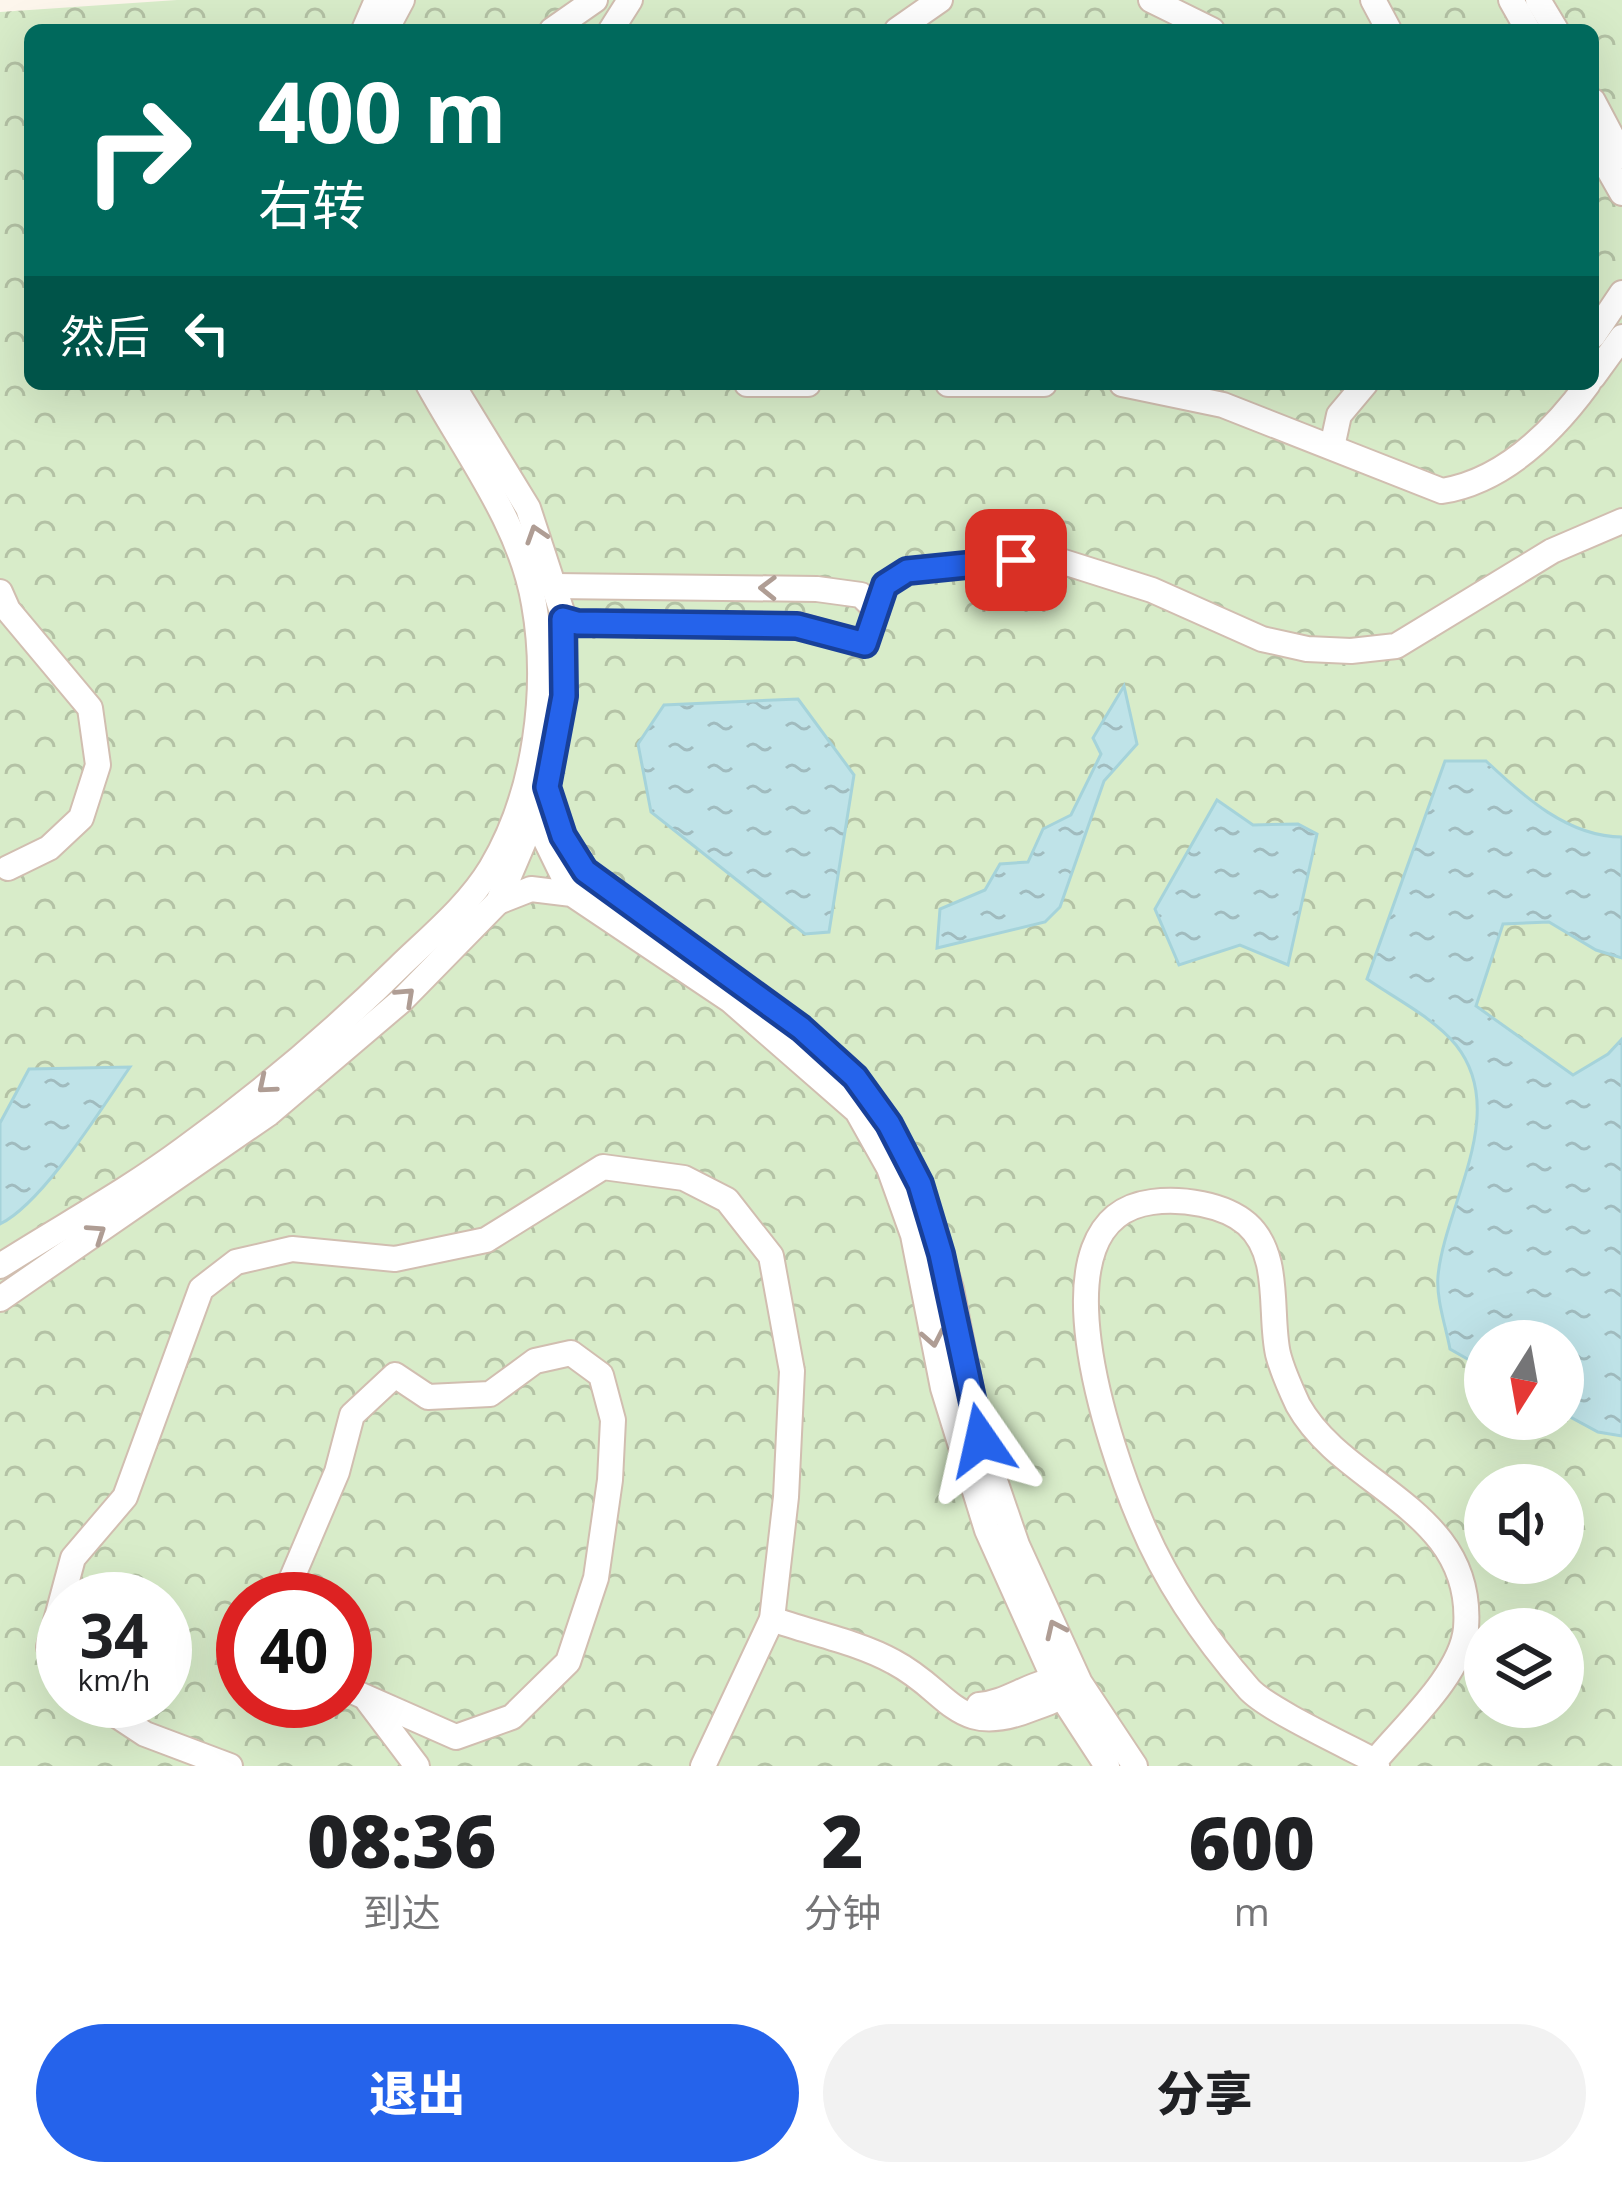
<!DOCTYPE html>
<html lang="zh">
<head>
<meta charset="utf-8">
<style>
  body { margin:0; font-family:"Open Sans","Noto Sans SC",sans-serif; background:#f2f2f2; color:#202124; height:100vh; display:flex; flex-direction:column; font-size:45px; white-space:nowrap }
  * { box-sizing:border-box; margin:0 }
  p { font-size:39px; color:#757577 }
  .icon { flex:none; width:66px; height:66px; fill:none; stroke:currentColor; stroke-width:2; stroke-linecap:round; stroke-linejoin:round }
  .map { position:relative; height:1766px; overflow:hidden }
  .details { display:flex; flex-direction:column; background:#fff; flex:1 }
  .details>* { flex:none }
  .guide { position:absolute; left:24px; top:24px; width:1575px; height:366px; border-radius:18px; box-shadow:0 12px 48px #0002; background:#00695c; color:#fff; overflow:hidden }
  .needle { width:78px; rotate:191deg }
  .controls { position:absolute; left:1464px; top:1320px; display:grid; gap:24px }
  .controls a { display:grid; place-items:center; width:120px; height:120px; border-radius:50%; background:#fff; box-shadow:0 12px 48px #0002; font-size:60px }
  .speed { position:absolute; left:36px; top:1572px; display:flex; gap:24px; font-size:60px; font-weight:700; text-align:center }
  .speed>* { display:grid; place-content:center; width:156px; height:156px; border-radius:50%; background:#fff; box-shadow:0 12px 48px #0002; line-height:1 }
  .speed small { font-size:30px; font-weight:400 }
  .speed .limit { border:18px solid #d22; background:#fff; color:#111 }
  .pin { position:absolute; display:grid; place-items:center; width:102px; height:102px; color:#fff; margin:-51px; border-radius:24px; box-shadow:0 6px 18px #0006 }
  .me { position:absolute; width:132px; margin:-66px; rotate:349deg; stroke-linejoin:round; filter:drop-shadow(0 0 9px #0008) }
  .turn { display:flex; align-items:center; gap:42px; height:252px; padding:0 36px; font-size:54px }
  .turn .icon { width:156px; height:156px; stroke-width:2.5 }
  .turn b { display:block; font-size:84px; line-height:102px }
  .then { display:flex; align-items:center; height:114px; padding:0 36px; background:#0003; gap:24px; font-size:45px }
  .eta { display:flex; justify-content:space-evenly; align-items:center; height:204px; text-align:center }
  .eta b { font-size:72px; font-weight:800; line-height:84px }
  .button { display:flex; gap:24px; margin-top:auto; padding:24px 36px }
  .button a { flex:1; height:138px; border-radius:72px; background:#2563eb; color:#fff; font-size:48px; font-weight:800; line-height:138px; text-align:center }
  .button a+a { background:#f2f2f2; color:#202124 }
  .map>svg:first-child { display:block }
</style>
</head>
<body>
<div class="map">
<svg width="1622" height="1766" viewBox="0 0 1622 1766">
  <defs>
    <pattern id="park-crowns" width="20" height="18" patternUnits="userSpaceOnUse" patternTransform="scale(3)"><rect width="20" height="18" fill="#d8ecc9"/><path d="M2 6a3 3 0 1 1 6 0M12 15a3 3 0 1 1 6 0" fill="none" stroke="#b4c2a5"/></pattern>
    <pattern id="water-ripples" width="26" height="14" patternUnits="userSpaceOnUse" patternTransform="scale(3)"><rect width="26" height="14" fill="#bfe3e8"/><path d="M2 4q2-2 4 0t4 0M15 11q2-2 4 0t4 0" fill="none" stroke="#a0bbbe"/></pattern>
  </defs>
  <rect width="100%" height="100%" fill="#fdf6ec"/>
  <path fill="url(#park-crowns)" fill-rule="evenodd" d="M 177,0 L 1622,0 L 1622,1766 L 0,1766 L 0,12 ZM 30,30 L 1593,30 L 1593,384 L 30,384 ZM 1485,1341 L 1563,1341 L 1563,1419 L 1485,1419 ZM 1485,1485 L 1563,1485 L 1563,1563 L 1485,1563 ZM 63,1599 L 165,1599 L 165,1701 L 63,1701 ZM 243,1599 L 345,1599 L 345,1701 L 243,1701 ZM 1485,1629 L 1563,1629 L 1563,1707 L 1485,1707 Z"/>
  <g fill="url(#water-ripples)" stroke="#a5d3da" stroke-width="3">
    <polygon points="1124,686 1137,744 1104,781 1060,907 1045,922 937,948 940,909 985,890 1000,864 1028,862 1043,829 1071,815 1101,754 1093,738"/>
    <polygon points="798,699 854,775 829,932 805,934 651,812 638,744 664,705"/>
    <path d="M 1445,761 L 1486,761 C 1523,796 1568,837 1622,837 L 1622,958 L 1596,950 L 1549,922 L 1503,924 L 1476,1006 L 1573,1075 L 1608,1054 L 1622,1039 L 1622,1436 L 1598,1432 L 1563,1413 L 1563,1341 L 1485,1341 L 1485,1369 L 1450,1349 C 1446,1327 1436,1299 1438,1276 C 1445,1204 1510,1113 1456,1045 C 1434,1018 1396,999 1367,979 Z"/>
    <polygon points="1217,800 1253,825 1298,824 1317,834 1288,965 1240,945 1179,965 1155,909"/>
    <path d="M 130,1067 C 101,1109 43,1203 0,1224 L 0,1123 L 29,1069 Z"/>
  </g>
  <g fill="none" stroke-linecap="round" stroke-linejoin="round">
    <defs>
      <g id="minor">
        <polyline points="1151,0 1212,30"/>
        <polyline points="1373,0 1389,30"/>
        <polyline points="1511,0 1528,30"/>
        <polyline points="1538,0 1556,30"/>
        <polyline points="364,30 377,0"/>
        <polyline points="386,30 402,0"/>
        <polyline points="552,30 595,0"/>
        <polyline points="611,30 630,0"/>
        <polyline points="897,30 940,0"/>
        <polyline points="1593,101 1622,156"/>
        <polyline points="1593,142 1622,193"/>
        <polyline points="1593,336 1622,293"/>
        <polyline points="1593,377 1622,337"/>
        <polyline points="747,384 808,384"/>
        <polyline points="948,384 1044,384"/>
        <path d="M 1122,384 L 1223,405 L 1442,491 C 1504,481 1552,433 1588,384"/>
        <polyline points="1332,447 1339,415 1365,384"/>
        <polyline points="554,586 817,589 861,595 877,611"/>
        <polyline points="0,592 8,610 90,708 98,765 81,818 49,848 8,868"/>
        <polyline points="564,618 577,623 797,625 865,644 885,585 907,571 1048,557 1152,590 1262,639 1307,649 1351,651 1396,646 1552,551 1622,521"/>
        <polyline points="547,787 563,836 585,871 801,1028 855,1077 889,1124 920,1184 951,1289 981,1440 1017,1545 1080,1683 1135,1766"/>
        <polyline points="531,810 572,894"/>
        <polyline points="498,902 531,889 572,894 730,1000 857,1111 889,1168 913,1235 943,1388 987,1530 1062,1697 1107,1766"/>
        <path d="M 0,1266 C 61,1227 126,1192 184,1149 C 260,1094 332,1033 399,967 C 431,936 468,906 491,868 C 536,793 549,688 534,604 C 521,525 466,453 428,384"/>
        <polyline points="0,1299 268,1114 401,1001 498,902 547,787 564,696 564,618 528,508 452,384"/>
        <polyline points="283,1599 337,1472 352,1415 395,1375 428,1397 490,1394 535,1361 571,1353 601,1375 613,1420 610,1480 596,1578 568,1662 512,1717 456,1737 345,1688"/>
        <path d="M 772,1619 C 811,1633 858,1642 894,1662 C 951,1692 956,1739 1031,1709 C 1046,1704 1060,1699 1072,1689"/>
        <polyline points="63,1665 49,1647 73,1558 125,1497 201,1289 236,1262 292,1249 395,1259 486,1240 603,1167 684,1178 727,1200 771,1256 792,1371 786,1497 772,1619 703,1766"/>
        <polyline points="95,1701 145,1734 230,1766"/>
        <polyline points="368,1701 417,1766"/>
        <path d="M 979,1705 C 1011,1703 1038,1675 1070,1681"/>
        <path d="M 1375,1761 C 1404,1726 1462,1674 1466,1628 C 1475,1509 1344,1488 1298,1405 C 1291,1390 1282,1370 1278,1354 C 1269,1314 1282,1255 1247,1224 C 1224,1204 1181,1198 1152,1202 C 1028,1218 1111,1452 1141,1522 C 1166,1582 1207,1641 1249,1689 C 1267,1709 1347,1746 1375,1761 L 1377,1766"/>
      </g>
    </defs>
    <use href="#minor" stroke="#d1beb0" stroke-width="28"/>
    <use href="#minor" stroke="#fff" stroke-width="24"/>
  </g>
  <defs><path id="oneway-chevron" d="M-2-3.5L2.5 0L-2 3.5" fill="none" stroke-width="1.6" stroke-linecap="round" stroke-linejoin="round" transform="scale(3)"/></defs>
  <g stroke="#af9d94">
    <use href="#oneway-chevron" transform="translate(536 534) rotate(-108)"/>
    <use href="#oneway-chevron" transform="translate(768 588) rotate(-179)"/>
    <use href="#oneway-chevron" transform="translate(406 996) rotate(-43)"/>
    <use href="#oneway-chevron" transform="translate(266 1085) rotate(140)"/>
    <use href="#oneway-chevron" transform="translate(97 1233) rotate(-34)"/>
    <use href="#oneway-chevron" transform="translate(933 1338) rotate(79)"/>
    <use href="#oneway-chevron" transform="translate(1055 1629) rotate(-115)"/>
  </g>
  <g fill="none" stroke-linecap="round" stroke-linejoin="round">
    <defs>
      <polyline id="route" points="981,1440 941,1254 920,1184 889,1124 855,1077 801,1028 585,871 563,836 547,787 564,696 563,619 577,623 797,626 865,644 885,585 907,571 1016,560"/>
    </defs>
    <use href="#route" stroke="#184099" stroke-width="30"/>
    <use href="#route" stroke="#2563eb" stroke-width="21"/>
  </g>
</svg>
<div class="controls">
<a><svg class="needle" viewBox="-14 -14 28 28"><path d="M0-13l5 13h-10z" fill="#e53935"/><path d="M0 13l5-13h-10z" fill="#757577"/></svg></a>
<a><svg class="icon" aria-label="sound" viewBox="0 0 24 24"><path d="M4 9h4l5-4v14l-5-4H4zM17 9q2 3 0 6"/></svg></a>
<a><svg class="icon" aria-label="layers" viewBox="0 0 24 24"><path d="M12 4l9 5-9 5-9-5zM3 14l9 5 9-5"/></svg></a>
</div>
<div class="speed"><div>34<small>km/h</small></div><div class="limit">40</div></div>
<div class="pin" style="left:1016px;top:560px;background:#d93025"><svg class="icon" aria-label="arrive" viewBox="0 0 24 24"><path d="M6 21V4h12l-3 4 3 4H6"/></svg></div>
<svg class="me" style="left:981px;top:1440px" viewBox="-20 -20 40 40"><path d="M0-17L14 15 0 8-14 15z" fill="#2563eb" stroke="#fff" stroke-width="4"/></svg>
<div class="guide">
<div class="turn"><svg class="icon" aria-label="right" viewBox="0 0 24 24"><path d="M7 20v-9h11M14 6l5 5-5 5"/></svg><div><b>400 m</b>右转</div></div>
<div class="then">然后<svg class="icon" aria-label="left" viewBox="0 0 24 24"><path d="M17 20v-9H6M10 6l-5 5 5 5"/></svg></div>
</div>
</div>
<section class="details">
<div class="eta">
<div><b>08:36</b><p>到达</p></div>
<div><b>2</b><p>分钟</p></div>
<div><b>600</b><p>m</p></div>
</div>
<div class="button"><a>退出</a><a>分享</a></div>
</section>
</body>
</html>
